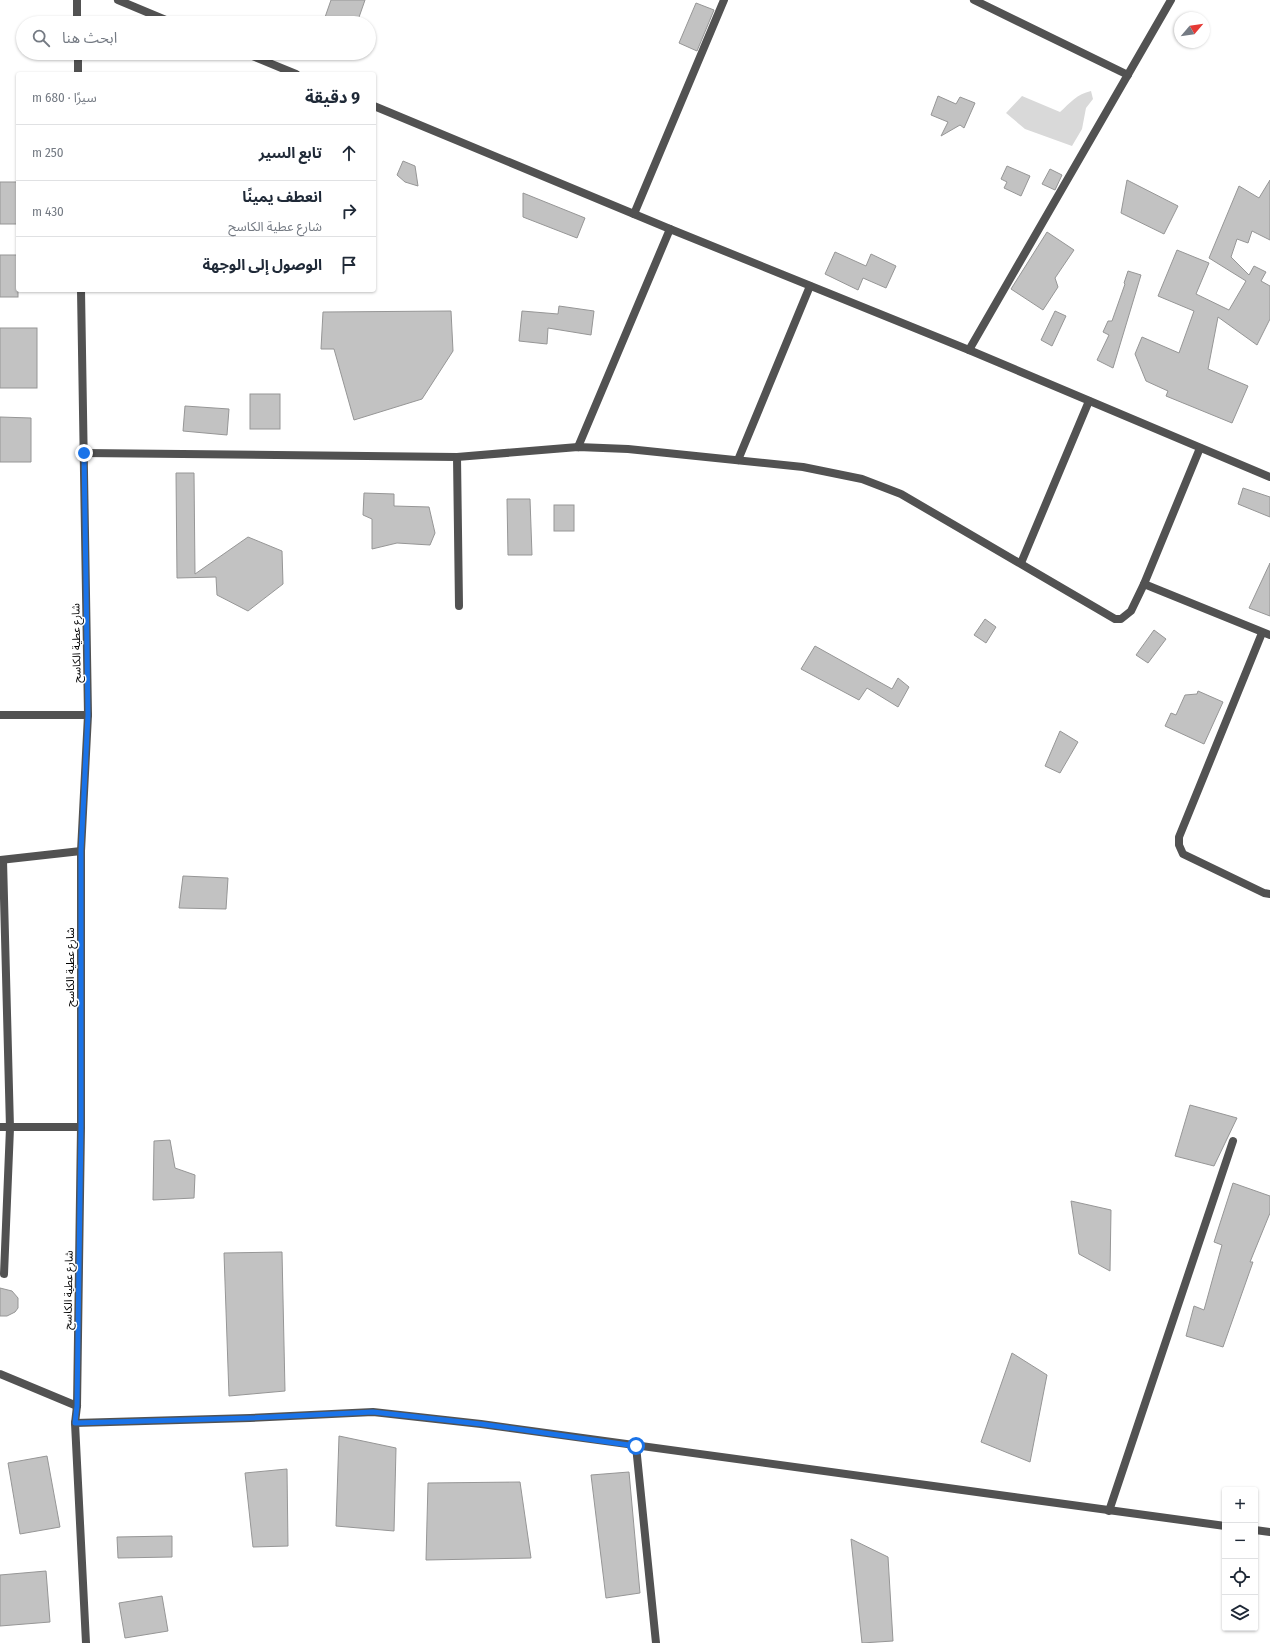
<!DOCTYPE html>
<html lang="ar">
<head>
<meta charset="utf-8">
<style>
  body { margin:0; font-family:"Fira Sans Condensed","Noto Sans Arabic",sans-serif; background:#f2f2f3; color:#1f2937; direction:rtl }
  .controls { position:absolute; right:12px; bottom:12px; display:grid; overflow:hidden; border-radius:4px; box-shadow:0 1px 3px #0004 }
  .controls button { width:36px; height:36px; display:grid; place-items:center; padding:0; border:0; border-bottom:1px solid #e0e1e3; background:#fff; color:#1f2937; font:20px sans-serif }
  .compass { position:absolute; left:1174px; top:12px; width:36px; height:36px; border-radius:50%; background:#fff; box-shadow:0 1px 3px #0004; rotate:61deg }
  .stop { position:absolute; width:12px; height:12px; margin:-9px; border:3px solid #1a73e8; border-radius:50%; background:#fff }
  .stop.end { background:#1a73e8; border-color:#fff; box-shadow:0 1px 4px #0008 }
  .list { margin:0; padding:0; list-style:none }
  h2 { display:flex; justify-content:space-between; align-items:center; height:52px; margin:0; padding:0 16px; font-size:17px }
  h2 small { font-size:13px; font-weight:400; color:#747a83 }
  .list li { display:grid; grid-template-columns:26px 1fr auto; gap:12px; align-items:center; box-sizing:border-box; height:56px; padding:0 16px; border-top:1px solid #e0e1e3 }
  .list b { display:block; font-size:15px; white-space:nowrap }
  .list p { margin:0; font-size:13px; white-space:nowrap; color:#747a83 }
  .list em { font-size:13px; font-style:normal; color:#747a83 }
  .icon { flex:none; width:22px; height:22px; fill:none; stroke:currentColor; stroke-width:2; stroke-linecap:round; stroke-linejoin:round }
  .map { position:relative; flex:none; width:1270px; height:1643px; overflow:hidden; direction:ltr }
  .search { position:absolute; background:#fff; box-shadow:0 1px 3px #0004; left:16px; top:16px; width:360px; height:44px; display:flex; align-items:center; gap:10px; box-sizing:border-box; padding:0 14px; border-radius:22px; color:#747a83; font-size:15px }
  .panel { position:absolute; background:#fff; box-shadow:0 1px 3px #0004; left:16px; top:72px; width:360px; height:220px; border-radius:4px; direction:rtl }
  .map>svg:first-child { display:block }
  .green { fill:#d9d9d9 }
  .building { fill:#c2c2c2; stroke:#969696 }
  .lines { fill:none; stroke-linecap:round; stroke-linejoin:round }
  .minor { stroke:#525252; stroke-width:8 }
  .tertiary { stroke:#525252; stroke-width:8 }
  .route { stroke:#1a73e8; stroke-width:5 }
  .labels { text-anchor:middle; stroke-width:3; stroke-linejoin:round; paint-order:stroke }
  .street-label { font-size:11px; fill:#000; stroke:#fff }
</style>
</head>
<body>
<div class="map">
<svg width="1270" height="1643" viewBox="0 0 1270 1643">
  <rect width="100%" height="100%" fill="#fff"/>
  <path class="green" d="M 1091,91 L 1093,99 L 1086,108 L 1082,129 L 1072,146 L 1025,129 L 1006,113 L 1022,96 L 1060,112 C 1070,103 1077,94 1091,91 Z"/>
  <g class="building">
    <polygon points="331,0 365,0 357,23 323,23"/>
    <polygon points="696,3 714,10 697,51 679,43"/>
    <polygon points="938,96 956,104 960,97 975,103 964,128 960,125 941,136 948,122 931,115"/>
    <polygon points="403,161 415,166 418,186 405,182 397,175"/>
    <polygon points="1007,166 1030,176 1021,196 1004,188 1007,182 1001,179"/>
    <polygon points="1050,169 1062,175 1055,190 1042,184"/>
    <polygon points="1127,180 1178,206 1164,234 1121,213"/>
    <polygon points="1270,180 1270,240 1252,231 1248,243 1237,239 1231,257 1249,275 1254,266 1266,272 1261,281 1270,286 1270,319 1257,345 1218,317 1208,369 1248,386 1232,423 1166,396 1168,391 1146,381 1135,354 1142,337 1179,353 1194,311 1158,296 1177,250 1209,263 1196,294 1229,310 1246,281 1209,258 1239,186 1259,198"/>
    <rect x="0" y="182" width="18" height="42"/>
    <polygon points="523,193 585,218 577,238 523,217"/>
    <polygon points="1047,232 1074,250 1055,278 1058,287 1043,310 1011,289"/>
    <polygon points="835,252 866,266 871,254 896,266 886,288 863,278 858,290 825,274"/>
    <rect x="0" y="255" width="18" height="42"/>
    <polygon points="1128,271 1141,275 1113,368 1097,360 1109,335 1103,332 1108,321 1112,321 1125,284 1124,283"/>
    <polygon points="559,306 594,311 591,335 548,328 547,344 519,341 522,311 558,314"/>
    <polygon points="451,311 453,351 422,399 354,420 334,349 321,349 323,312"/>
    <polygon points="1055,311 1066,316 1052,346 1041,340"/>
    <rect x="0" y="328" width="37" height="60"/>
    <rect x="250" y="394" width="30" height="35"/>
    <polygon points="185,406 229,409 227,435 183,431"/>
    <polygon points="0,417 31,418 31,462 0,462"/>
    <polygon points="176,473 194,473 195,574 248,537 282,551 283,584 248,611 217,595 216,577 177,578"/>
    <polygon points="1243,488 1270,497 1270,517 1238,504"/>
    <polygon points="364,493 394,494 394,506 429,507 435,533 430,545 397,543 372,549 372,519 363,515"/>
    <polygon points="507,499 530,499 532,555 508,555"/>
    <rect x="554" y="505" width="20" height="26"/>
    <polygon points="1270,563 1270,616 1249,608"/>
    <polygon points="985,619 996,627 986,643 974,635"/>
    <polygon points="1154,630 1166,639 1148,663 1136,655"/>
    <polygon points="815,646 892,689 898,678 909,687 898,707 867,688 859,700 801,669"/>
    <polygon points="1198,691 1223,702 1204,744 1165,726 1171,713 1176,715 1185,695 1197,694"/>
    <polygon points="1060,731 1078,742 1060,773 1045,766"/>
    <polygon points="183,876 228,878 226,909 179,908"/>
    <polygon points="1190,1105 1237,1118 1214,1166 1175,1156"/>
    <polygon points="170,1140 175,1168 195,1175 194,1198 153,1200 154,1141"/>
    <polygon points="1233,1183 1270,1196 1270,1213 1250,1262 1253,1262 1223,1347 1186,1336 1194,1306 1204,1310 1222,1245 1214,1242"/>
    <polygon points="1071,1201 1111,1210 1110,1271 1079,1254"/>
    <polygon points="282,1252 285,1391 229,1396 224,1253"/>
    <polygon points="0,1288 12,1291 18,1298 18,1308 15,1312 7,1316 0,1316"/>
    <polygon points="1012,1353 1047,1375 1030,1462 981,1442"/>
    <polygon points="339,1436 396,1448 394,1531 336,1526"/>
    <polygon points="47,1456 60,1527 20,1534 8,1463"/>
    <polygon points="287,1469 288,1546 253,1547 245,1473"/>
    <polygon points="629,1472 640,1593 606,1598 591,1475"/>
    <polygon points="520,1482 531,1558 426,1560 428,1483"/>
    <polygon points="172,1536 172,1557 118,1558 117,1537"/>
    <polygon points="851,1539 888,1557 893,1641 862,1643"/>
    <polygon points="46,1571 50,1622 0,1626 0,1575"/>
    <polygon points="162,1596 168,1631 125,1638 119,1603"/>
  </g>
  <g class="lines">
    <g class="minor">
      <polyline points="118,0 173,23"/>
      <polyline points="974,0 1128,75"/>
      <polyline points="245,53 296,74"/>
      <polyline points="374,106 670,229 969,350 1270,477"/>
      <polyline points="634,214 724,0"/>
      <polyline points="969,350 1171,0"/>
      <polyline points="578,447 670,229"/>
      <polyline points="84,453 457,457 459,606"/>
      <polyline points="457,457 578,447 628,449 803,467 862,479 901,494 1115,619 1121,619 1131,611 1144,584 1200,448"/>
      <polyline points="738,460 810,286"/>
      <polyline points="1021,563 1089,401"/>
      <polyline points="1144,584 1270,635"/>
      <polyline points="1262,633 1179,837 1179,845 1183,854 1264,893 1270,894"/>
      <polyline points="0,715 88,715"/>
      <polyline points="0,860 81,851"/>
      <polyline points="3,860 10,1128 4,1274"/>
      <polyline points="0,1127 81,1127"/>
      <polyline points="0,1374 77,1406"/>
      <polyline points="75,1423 250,1418 373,1412 481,1424 1225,1526"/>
      <polyline points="636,1446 656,1643"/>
      <polyline points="1109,1511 1233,1141"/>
      <polyline points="1255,1530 1270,1532"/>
    </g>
    <g class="tertiary">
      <polyline points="77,0 77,23"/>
      <polyline points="78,53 78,74"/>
      <polyline points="81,290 88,715 81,851 81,1127 77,1406 75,1423 86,1643"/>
    </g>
  </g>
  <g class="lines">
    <polyline class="route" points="84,453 88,715 81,851 81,1127 77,1406 75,1423 250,1418 373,1412 481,1424 636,1446"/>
  </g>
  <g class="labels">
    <g class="street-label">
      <text transform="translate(76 643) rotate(-91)" y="4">شارع عطية الكاسح</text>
      <text transform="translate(70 967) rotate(-90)" y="4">شارع عطية الكاسح</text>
      <text transform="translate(68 1290) rotate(-89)" y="4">شارع عطية الكاسح</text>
    </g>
  </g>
</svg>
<div class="controls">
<button>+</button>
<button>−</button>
<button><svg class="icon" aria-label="locate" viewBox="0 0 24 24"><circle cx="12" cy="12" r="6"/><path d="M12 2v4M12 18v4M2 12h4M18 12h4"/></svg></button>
<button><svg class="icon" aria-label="layers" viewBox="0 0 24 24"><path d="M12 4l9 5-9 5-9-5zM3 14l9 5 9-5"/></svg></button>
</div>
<svg class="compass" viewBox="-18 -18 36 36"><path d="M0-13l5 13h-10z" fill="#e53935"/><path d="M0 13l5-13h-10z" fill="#747a83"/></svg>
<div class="stop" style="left:636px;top:1446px"></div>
<div class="stop end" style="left:84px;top:453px"></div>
<div class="search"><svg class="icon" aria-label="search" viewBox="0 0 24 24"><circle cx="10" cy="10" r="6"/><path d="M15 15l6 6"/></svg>ابحث هنا</div>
<section class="panel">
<h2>9 دقيقة<small>سيرًا · 680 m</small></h2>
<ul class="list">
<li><svg class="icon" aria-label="ahead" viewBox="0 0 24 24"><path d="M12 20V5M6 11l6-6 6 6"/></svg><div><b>تابع السير</b></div><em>250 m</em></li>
<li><svg class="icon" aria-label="right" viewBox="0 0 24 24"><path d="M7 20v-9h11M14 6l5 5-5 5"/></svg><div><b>انعطف يمينًا</b><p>شارع عطية الكاسح</p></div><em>430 m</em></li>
<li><svg class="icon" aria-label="arrive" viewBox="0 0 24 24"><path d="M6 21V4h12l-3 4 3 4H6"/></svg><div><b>الوصول إلى الوجهة</b></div></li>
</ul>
</section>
</div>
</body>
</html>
